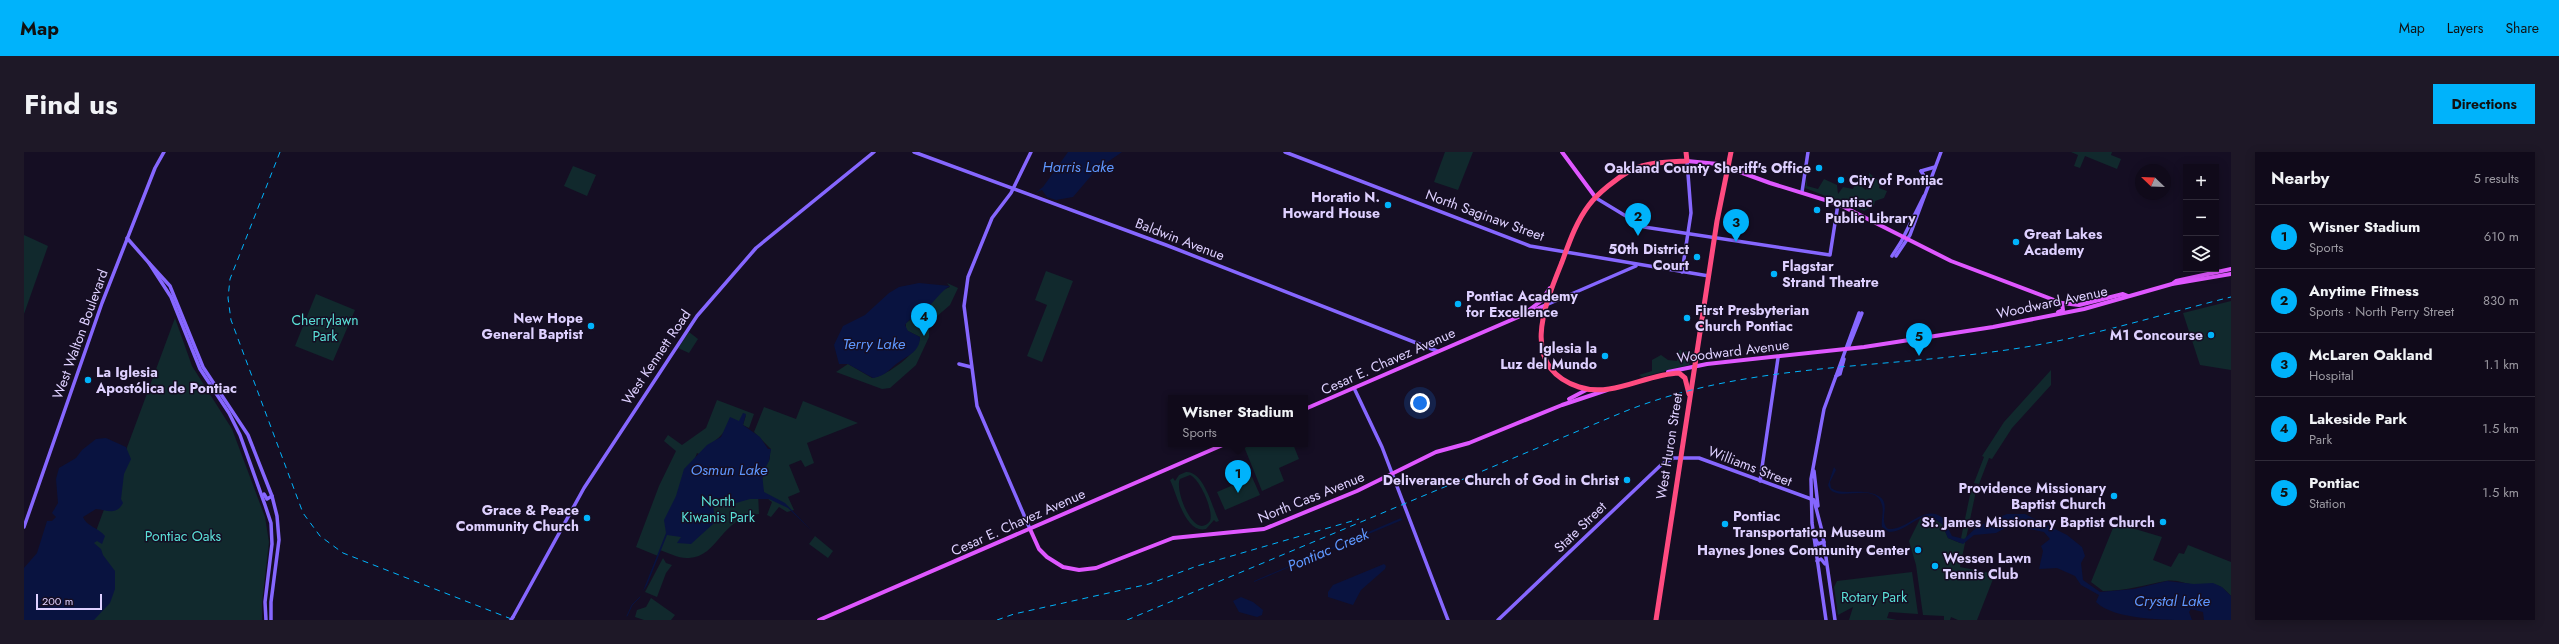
<!DOCTYPE html>
<html lang="en">
<head>
<meta charset="utf-8">
<style>
  body { margin:0; font-family:Jost,sans-serif; background:#1e1827; color:#f1f3f6 }
  .controls { position:absolute; right:12px; top:12px; display:grid; overflow:hidden; border-radius:0px; box-shadow:0 2px 10px #0003 }
  .controls button { width:36px; height:36px; display:grid; place-items:center; padding:0; border:0; border-bottom:1px solid #302b39; background:#100a1a; color:#f1f3f6; font:20px sans-serif }
  .compass { position:absolute; left:2111px; top:12px; width:36px; height:36px; border-radius:50%; background:#100a1a; box-shadow:0 2px 10px #0003; rotate:293deg }
  .scale { position:absolute; left:12px; bottom:10px; width:66px; box-sizing:border-box; padding-left:4px; border:2px solid #ded0ff; border-top:0; font-size:11px; line-height:14px; white-space:nowrap; color:#ded0ff; -webkit-text-stroke:3px #150e23; paint-order:stroke }
  .you { position:absolute; left:1396px; top:251px; width:14px; height:14px; margin:-10px; border:3px solid #fff; border-radius:50%; background:#1a73e8; box-shadow:0 0 0 6px #1a73e833 }
  .badge { display:grid; place-items:center; width:26px; height:26px; border-radius:50%; background:#00b3fb; color:#111; font-size:13px; font-weight:700 }
  .pin { position:absolute; translate:-50% -33px; filter:drop-shadow(0 1px 2px #0008) }
  .pin::after { content:''; position:absolute; top:21px; width:14px; height:12px; background:inherit; clip-path:polygon(0 0,100% 0,50% 100%) }
  .popup { position:absolute; left:1144px; top:243px; width:140px; height:52px; box-sizing:border-box; display:grid; place-content:center; border-radius:0px; background:#100a1a; filter:drop-shadow(0 1px 3px #0005); font-size:13px; white-space:nowrap; color:#9c9aa2 }
  .popup b { font-size:15px; color:#f1f3f6 }
  .popup::after { content:''; position:absolute; left:50%; top:100%; margin-left:-8px; border:8px solid transparent; border-top-color:#100a1a }
  .list { margin:0; padding:0; list-style:none }
  h2 { display:flex; justify-content:space-between; align-items:center; height:52px; margin:0; padding:0 16px; font-size:17px }
  h2 small { font-size:13px; font-weight:400; color:#9c9aa2 }
  .list li { display:grid; grid-template-columns:26px 1fr auto; gap:12px; align-items:center; box-sizing:border-box; height:64px; padding:0 16px; border-top:1px solid #302b39 }
  .list b { display:block; font-size:15px; white-space:nowrap }
  .list p { margin:0; font-size:13px; white-space:nowrap; color:#9c9aa2 }
  .list em { font-size:13px; font-style:normal; color:#9c9aa2 }
  .icon { flex:none; width:22px; height:22px; fill:none; stroke:currentColor; stroke-width:2; stroke-linecap:round; stroke-linejoin:round }
  .map { position:relative; flex:none; width:2207px; height:468px; overflow:hidden; border-radius:0px }
  header { display:flex; align-items:center; gap:24px; box-sizing:border-box; height:56px; padding:0 20px; background:#00b3fb; color:#111 }
  header strong { font-size:19px }
  nav { display:flex; gap:22px; margin-inline-start:auto; font-size:14px }
  .intro { display:flex; align-items:center; justify-content:space-between; box-sizing:border-box; height:96px; padding:0 24px }
  h1 { margin:0; font-size:28px }
  .button { padding:10px 18px; border-radius:0px; background:#00b3fb; color:#111; font-size:14px; font-weight:700 }
  main { display:flex; gap:24px; padding:0 24px }
  aside { flex:1; background:#100a1a; border-radius:0px; box-shadow:0 2px 10px #0003 }
  .map>svg:first-child { display:block }
  .green { fill:#11292d; fill-rule:evenodd }
  .water { fill:#091340 }
  .lines { fill:none; stroke-linecap:round; stroke-linejoin:round }
  .stream { stroke:#091340; stroke-width:1 }
  .secondary { stroke:#8667ff; stroke-width:3.5 }
  .primary { stroke:#df57ff; stroke-width:4 }
  .highway { stroke:#ff4b80; stroke-width:5 }
  .rail { stroke:#00b3fb; stroke-width:1; stroke-dasharray:6 5; stroke-linecap:butt }
  .secondary-bridge { stroke:#8667ff; stroke-width:3.5 }
  .poi-dot { fill:#00b3fb; stroke:#150e23; stroke-width:1.5 }
  .labels { text-anchor:middle; stroke-width:3; stroke-linejoin:round; paint-order:stroke }
  .poi-label { font-size:14px; font-weight:bold; fill:#ded0ff; stroke:#150e23; text-anchor:end }
  .street-label { font-size:14px; fill:#ded0ff; stroke:#150e23 }
  .park-label { font-size:14px; fill:#5ae0d7; stroke:#150e23 }
  .water-label { font-size:15px; font-style:italic; fill:#5e97ff; stroke:#150e23 }
</style>
</head>
<body>
<header>
<strong>Map</strong>
<nav><a>Map</a><a>Layers</a><a>Share</a></nav>
</header>
<div class="intro"><h1>Find us</h1><a class="button">Directions</a></div>
<main>
<div class="map">
<svg width="2207" height="468" viewBox="0 0 2207 468">
  <rect width="100%" height="100%" fill="#150e23"/>
  <g class="green">
    <polygon points="1421,0 1449,0 1434,38 1410,30"/>
    <polygon points="2047,0 2088,0 2087,3 2097,7 2093,17 2061,4 2056,16 2050,14 2054,3"/>
    <polygon points="549,14 572,23 563,44 540,34"/>
    <polygon points="1845,21 1856,30 1855,36 1863,39 1860,46 1851,49 1850,53 1840,59 1781,36 1783,26 1783,34 1794,37 1800,27 1813,33 1814,42 1819,35 1829,37 1834,23 1843,24 1838,35 1842,38 1848,26 1845,24"/>
    <polygon points="0,83 24,94 0,162"/>
    <polygon points="1022,119 1049,129 1018,210 1003,204 1023,153 1011,148"/>
    <path d="M 923,131 L 934,136 L 926,153 L 905,171 L 905,185 L 892,213 L 866,236 L 858,237 L 812,220 L 824,212 L 848,226 C 863,224 896,200 896,185 L 882,178 L 882,171 L 904,155 L 919,138 L 926,135 Z"/>
    <polygon points="292,142 331,158 309,209 271,194"/>
    <polygon points="2207,149 2207,218 2176,213 2159,161"/>
    <polygon points="151,166 168,214 208,277 241,365 245,390 238,451 238,468 64,468 42,460"/>
    <polygon points="665,180 674,187 665,201 654,196"/>
    <polygon points="1655,198 1668,200 1665,213 1618,225 1615,223 1628,219 1628,208 1637,203 1644,208 1653,209"/>
    <polygon points="2027,218 2027,233 1988,276 1968,307 1965,306 1955,332 1950,331 1960,305 1958,304 1980,270"/>
    <path d="M 693,248 L 730,262 L 725,276 L 719,273 L 722,263 L 715,270 L 706,266 C 705,282 686,291 675,302 L 673,301 L 648,366 L 681,339 L 734,341 L 735,362 C 697,365 694,405 665,406 C 655,407 645,401 636,398 L 634,404 L 612,395 L 635,334 L 652,299 L 640,289 L 644,283 L 658,293 L 682,276 Z"/>
    <path d="M 779,249 L 834,271 L 783,291 L 790,311 L 781,315 L 777,308 L 765,313 L 776,340 L 764,345 L 770,358 L 763,360 L 755,355 L 747,365 L 743,363 L 748,350 C 735,341 736,323 744,310 C 747,307 745,302 747,297 L 730,280 L 740,255 L 772,267 Z"/>
    <polygon points="1219,292 1269,292 1275,307 1255,316 1260,329 1238,339"/>
    <path d="M 1162,320 C 1180,319 1188,355 1195,369 L 1192,370 L 1190,368 L 1182,377 C 1161,382 1153,342 1146,328 L 1149,326 L 1151,329 L 1155,323 ZM 1166,323 C 1176,327 1190,359 1186,369 C 1170,390 1150,337 1156,327 Z"/>
    <polygon points="1228,325 1236,343 1201,358 1193,340"/>
    <polygon points="1947,338 1952,339 1936,415 1971,422 1953,468 1934,468 1927,465 1926,468 1920,468 1920,464 1899,463 1892,413 1885,389 1896,367 1905,364 1918,372 1924,386 1936,391"/>
    <path d="M 2091,371 L 2138,385 L 2129,408 L 2147,415 L 2155,401 L 2160,402 L 2164,393 L 2207,410 L 2207,444 C 2193,428 2191,434 2172,433 C 2162,432 2152,427 2142,429 C 2120,433 2101,439 2079,439 L 2067,430 Z"/>
    <polygon points="791,384 809,399 804,406 785,392"/>
    <polygon points="639,406 642,411 648,413 642,421 633,445 621,440"/>
    <polygon points="1888,420 1894,462 1865,460 1863,466 1873,468 1825,468 1829,455 1814,463 1810,435 1813,429"/>
    <polygon points="627,446 651,463 647,468 620,468 611,465 613,458 622,455"/>
  </g>
  <g class="water">
    <polygon points="1044,0 1098,0 1072,18 1049,45 1032,48 1023,45 1018,38 1011,41 1019,35"/>
    <path d="M 895,131 L 926,134 C 917,139 911,149 903,156 C 896,162 887,164 881,173 L 884,179 L 896,185 C 896,199 885,203 875,210 C 866,216 862,224 849,226 L 824,212 L 815,212 L 810,193 L 819,174 L 841,163 L 865,141 L 875,135 Z"/>
    <polygon points="719,261 722,262 719,273 736,285 744,297 747,297 745,309 738,322 740,340 761,351 788,379 764,356 745,347 726,347 712,351 694,350 689,354 691,367 689,372 667,392 653,391 657,385 643,383 623,433 619,439 642,381 640,368 652,344 660,317 683,293 697,285 706,265 715,269"/>
    <path d="M 82,286 L 102,295 L 107,307 L 100,322 L 97,347 L 99,351 C 92,364 83,358 72,357 L 59,365 C 62,374 75,376 81,384 L 78,392 L 73,389 L 70,391 L 77,397 L 79,403 L 91,419 L 91,437 L 86,451 L 70,468 L 0,468 L 0,416 L 13,401 L 23,369 L 28,369 L 32,365 L 28,361 L 34,351 L 32,327 L 35,316 L 52,306 L 58,298 L 72,287 Z"/>
    <path d="M 1810,315 L 1812,318 L 1806,330 L 1807,336 C 1819,345 1840,334 1856,345 C 1867,353 1854,369 1864,377 C 1885,378 1900,351 1919,366 L 1928,384 L 1940,387 L 1953,375 L 1968,368 L 1983,362 L 2001,362 L 2043,383 L 2058,395 L 2061,404 L 2057,411 L 2059,428 L 2076,440 L 2110,437 L 2143,429 L 2170,432 L 2189,431 L 2198,435 L 2207,444 L 2207,468 L 2180,468 L 2179,460 L 2167,457 L 2165,460 L 2168,468 C 2142,468 2090,468 2072,450 L 2075,443 L 2057,433 L 2051,424 L 2033,416 L 2015,417 L 2019,399 L 2017,394 L 2026,387 L 2020,380 L 2001,376 L 2000,370 L 1993,371 L 1991,374 L 1990,371 L 1972,381 L 1950,383 L 1939,392 L 1924,386 L 1918,372 L 1907,364 C 1891,364 1881,380 1865,380 L 1858,375 C 1857,368 1860,359 1858,353 C 1851,327 1810,354 1804,333 Z"/>
    <polygon points="1377,366 1378,368 1230,430 1230,429"/>
    <polygon points="1360,412 1362,414 1361,417 1337,438 1329,453 1304,445 1304,440 1309,433"/>
    <polygon points="1217,445 1229,450 1239,458 1238,463 1233,465 1215,460 1209,449"/>
  </g>
  <g class="lines">
    <polyline class="stream" points="603,464 608,453 616,445"/>
    <g class="secondary">
      <polyline points="890,0 1142,93 1413,199"/>
      <polyline points="1261,0 1506,94 1685,124"/>
      <polyline points="1897,19 1911,15"/>
      <polyline points="1897,19 1905,32"/>
      <polyline points="1778,40 1784,0"/>
      <polyline points="1572,46 1620,75 1806,103 1814,52"/>
      <polyline points="103,86 125,111 147,145 176,217 205,261 216,283 241,353 247,371 248,392 241,450 242,468"/>
      <polyline points="1868,104 1877,90 1900,44"/>
      <polyline points="1872,104 1886,83 1917,0"/>
      <polyline points="125,111 146,134 179,215 224,283 248,344 253,364 255,388 247,450 247,468"/>
      <polyline points="1658,120 1667,61 1663,9"/>
      <polyline points="1522,153 1612,114"/>
      <polyline points="1824,196 1838,161"/>
      <polyline points="935,212 947,215"/>
      <polyline points="1812,224 1816,222 1820,207"/>
      <polyline points="1330,236 1358,295 1424,468"/>
      <polyline points="1790,319 1794,354"/>
      <polyline points="1736,329 1754,206"/>
      <polyline points="240,342 243,347 248,344"/>
      <polyline points="0,375 78,151 131,16 140,0"/>
      <polyline points="1006,377 953,254 940,154 944,125 968,66 987,41 1007,0"/>
      <polyline points="1798,378 1811,468"/>
      <polyline points="1791,386 1794,392 1800,390"/>
      <polyline points="1793,409 1797,407 1801,412"/>
      <polyline points="489,465 560,336 673,164 732,96 850,0"/>
      <polyline points="1474,468 1638,312 1650,306 1675,306 1790,348 1798,379"/>
      <polyline points="1802,468 1788,371 1787,327 1800,257 1835,161"/>
    </g>
    <g class="primary">
      <polyline points="1538,0 1572,46"/>
      <polyline points="1663,9 1694,12 1746,31 1814,52 1927,109 2038,151 2055,153 2099,142 2104,144"/>
      <polyline points="2148,132 2152,129 2207,117"/>
      <polyline points="1505,158 1517,149 1526,136"/>
      <polyline points="2034,160 2039,158 2038,151"/>
      <polyline points="1644,220 1683,212 1840,195 1969,175 2060,157 2148,132 2207,122"/>
      <polyline points="1545,247 1564,237"/>
      <polyline points="1281,257 1522,153"/>
      <polyline points="1006,377 1015,397 1023,405 1039,415 1055,418 1072,416 1149,386 1240,377 1333,339 1412,300 1445,291 1538,253 1583,238"/>
      <polyline points="795,468 1201,292"/>
    </g>
    <g class="highway">
      <path d="M 1662,0 L 1663,9 C 1644,10 1624,10 1607,18 C 1593,26 1574,41 1565,53 C 1552,70 1545,91 1538,110 C 1521,152 1494,215 1555,235 C 1588,246 1622,222 1655,221 L 1661,226 L 1665,242"/>
      <polyline points="1632,468 1693,69 1707,0"/>
    </g>
    <g class="rail">
      <polyline points="256,0 206,127 204,146 207,168 279,361 296,384 319,401 490,468"/>
      <polyline points="973,468 990,462 1125,432 1173,414 1335,367"/>
      <path d="M 1103,468 L 1597,261 C 1716,212 1849,217 1975,199 C 2053,189 2131,164 2207,145"/>
    </g>
    <polyline class="secondary-bridge" points="487,468 489,465"/>
  </g>
  <g class="poi-dot">
    <circle cx="1795" cy="16" r="4"/>
    <circle cx="1817" cy="28" r="4"/>
    <circle cx="1364" cy="53" r="4"/>
    <circle cx="1793" cy="58" r="4"/>
    <circle cx="1992" cy="90" r="4"/>
    <circle cx="1673" cy="105" r="4"/>
    <circle cx="1750" cy="122" r="4"/>
    <circle cx="1434" cy="152" r="4"/>
    <circle cx="1663" cy="166" r="4"/>
    <circle cx="567" cy="174" r="4"/>
    <circle cx="2187" cy="183" r="4"/>
    <circle cx="1581" cy="204" r="4"/>
    <circle cx="64" cy="228" r="4"/>
    <circle cx="1603" cy="328" r="4"/>
    <circle cx="2090" cy="344" r="4"/>
    <circle cx="563" cy="366" r="4"/>
    <circle cx="2139" cy="370" r="4"/>
    <circle cx="1701" cy="372" r="4"/>
    <circle cx="1894" cy="398" r="4"/>
    <circle cx="1911" cy="414" r="4"/>
  </g>
  <g class="labels">
    <g class="poi-label">
      <text x="1787" y="21">Oakland County Sheriff's Office</text>
      <text x="1825" y="33" text-anchor="start">City of Pontiac</text>
      <text x="1356" y="50">Horatio N.<tspan x="1356" dy="16">Howard House</tspan></text>
      <text x="1801" y="55" text-anchor="start">Pontiac<tspan x="1801" dy="16">Public Library</tspan></text>
      <text x="2000" y="87" text-anchor="start">Great Lakes<tspan x="2000" dy="16">Academy</tspan></text>
      <text x="1665" y="102">50th District<tspan x="1665" dy="16">Court</tspan></text>
      <text x="1758" y="119" text-anchor="start">Flagstar<tspan x="1758" dy="16">Strand Theatre</tspan></text>
      <text x="1442" y="149" text-anchor="start">Pontiac Academy<tspan x="1442" dy="16">for Excellence</tspan></text>
      <text x="1671" y="163" text-anchor="start">First Presbyterian<tspan x="1671" dy="16">Church Pontiac</tspan></text>
      <text x="559" y="171">New Hope<tspan x="559" dy="16">General Baptist</tspan></text>
      <text x="2179" y="188">M1 Concourse</text>
      <text x="1573" y="201">Iglesia la<tspan x="1573" dy="16">Luz del Mundo</tspan></text>
      <text x="72" y="225" text-anchor="start">La Iglesia<tspan x="72" dy="16">Apostólica de Pontiac</tspan></text>
      <text x="1595" y="333">Deliverance Church of God in Christ</text>
      <text x="2082" y="341">Providence Missionary<tspan x="2082" dy="16">Baptist Church</tspan></text>
      <text x="555" y="363">Grace &amp; Peace<tspan x="555" dy="16">Community Church</tspan></text>
      <text x="1709" y="369" text-anchor="start">Pontiac<tspan x="1709" dy="16">Transportation Museum</tspan></text>
      <text x="2131" y="375">St. James Missionary Baptist Church</text>
      <text x="1886" y="403">Haynes Jones Community Center</text>
      <text x="1919" y="411" text-anchor="start">Wessen Lawn<tspan x="1919" dy="16">Tennis Club</tspan></text>
    </g>
    <g class="street-label">
      <text transform="translate(1461 63) rotate(20)" y="5">North Saginaw Street</text>
      <text transform="translate(1156 87) rotate(21)" y="5">Baldwin Avenue</text>
      <text transform="translate(2028 150) rotate(-12)" y="5">Woodward Avenue</text>
      <text transform="translate(56 182) rotate(-70)" y="5">West Walton Boulevard</text>
      <text transform="translate(1709 199) rotate(-7)" y="5">Woodward Avenue</text>
      <text transform="translate(632 205) rotate(-56)" y="5">West Kennett Road</text>
      <text transform="translate(1364 209) rotate(-24)" y="5">Cesar E. Chavez Avenue</text>
      <text transform="translate(1645 294) rotate(-81)" y="5">West Huron Street</text>
      <text transform="translate(1726 314) rotate(21)" y="5">Williams Street</text>
      <text transform="translate(1287 345) rotate(-22)" y="5">North Cass Avenue</text>
      <text transform="translate(994 370) rotate(-24)" y="5">Cesar E. Chavez Avenue</text>
      <text transform="translate(1556 375) rotate(-44)" y="5">State Street</text>
    </g>
    <g class="park-label">
      <text x="301" y="173">Cherrylawn<tspan x="301" dy="16">Park</tspan></text>
      <text x="694" y="354">North<tspan x="694" dy="16">Kiwanis Park</tspan></text>
      <text x="159" y="389">Pontiac Oaks</text>
      <text x="1850" y="450">Rotary Park</text>
    </g>
    <g class="water-label">
      <text x="1054" y="20">Harris Lake</text>
      <text x="850" y="197">Terry Lake</text>
      <text x="705" y="323">Osmun Lake</text>
      <text transform="translate(1304 398) rotate(-23)" y="5">Pontiac Creek</text>
      <text x="2148" y="454">Crystal Lake</text>
    </g>
  </g>
</svg>
<div class="controls">
<button>+</button>
<button>−</button>
<button><svg class="icon" aria-label="layers" viewBox="0 0 24 24"><path d="M12 4l9 5-9 5-9-5zM3 14l9 5 9-5"/></svg></button>
</div>
<svg class="compass" viewBox="-18 -18 36 36"><path d="M0-13l5 13h-10z" fill="#e53935"/><path d="M0 13l5-13h-10z" fill="#9c9aa2"/></svg>
<div class="scale">200 m</div>
<div class="you"></div>
<div class="pin badge" style="left:1214px;top:341px">1</div>
<div class="popup"><b>Wisner Stadium</b>Sports</div>
<div class="pin badge" style="left:1614px;top:84px">2</div>
<div class="pin badge" style="left:1712px;top:90px">3</div>
<div class="pin badge" style="left:900px;top:184px">4</div>
<div class="pin badge" style="left:1895px;top:204px">5</div>
</div>
<aside>
<h2>Nearby<small>5 results</small></h2>
<ul class="list">
<li><span class="badge">1</span><div><b>Wisner Stadium</b><p>Sports</p></div><em>610 m</em></li>
<li><span class="badge">2</span><div><b>Anytime Fitness</b><p>Sports · North Perry Street</p></div><em>830 m</em></li>
<li><span class="badge">3</span><div><b>McLaren Oakland</b><p>Hospital</p></div><em>1.1 km</em></li>
<li><span class="badge">4</span><div><b>Lakeside Park</b><p>Park</p></div><em>1.5 km</em></li>
<li><span class="badge">5</span><div><b>Pontiac</b><p>Station</p></div><em>1.5 km</em></li>
</ul>
</aside>
</main>
</body>
</html>
